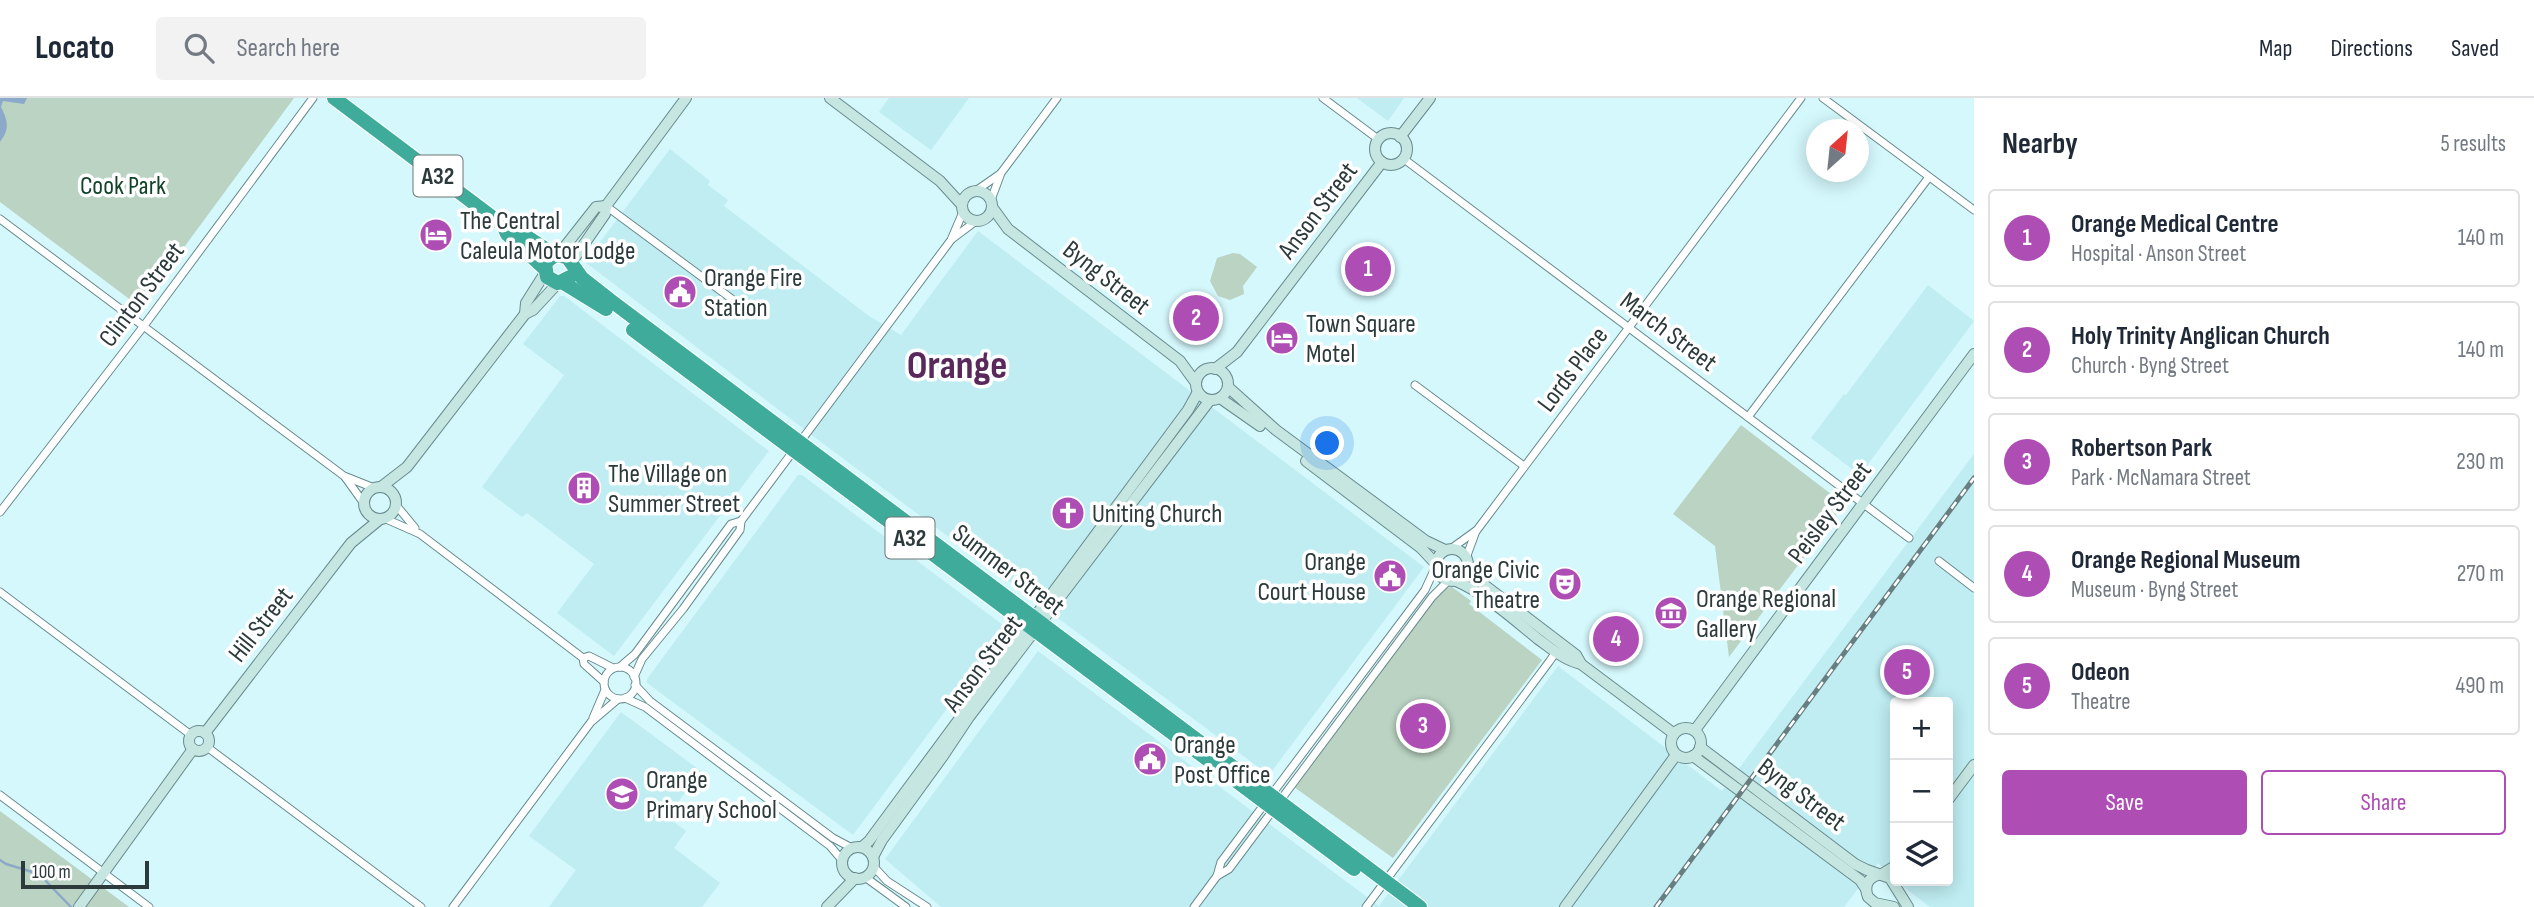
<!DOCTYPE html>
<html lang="en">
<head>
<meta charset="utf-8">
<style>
  body { margin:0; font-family:"Sofia Sans Condensed",sans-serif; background:#f2f2f3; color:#1f2937 }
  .controls { position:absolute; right:21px; bottom:21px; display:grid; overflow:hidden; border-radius:7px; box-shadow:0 4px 18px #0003 }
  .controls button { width:63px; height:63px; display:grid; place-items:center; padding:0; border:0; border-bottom:2px solid #e0e1e3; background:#fff; color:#1f2937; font:35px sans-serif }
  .compass { position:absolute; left:1806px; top:21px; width:63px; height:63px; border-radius:50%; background:#fff; box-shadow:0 4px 18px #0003; rotate:27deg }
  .scale { position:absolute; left:21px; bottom:18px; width:128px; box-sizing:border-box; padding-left:7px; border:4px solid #2c3a3c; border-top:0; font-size:19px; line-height:24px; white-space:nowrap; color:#2c3a3c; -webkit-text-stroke:5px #fff; paint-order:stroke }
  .you { position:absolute; left:1328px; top:346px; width:24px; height:24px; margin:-18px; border:5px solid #fff; border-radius:50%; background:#1a73e8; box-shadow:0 0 0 10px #1a73e833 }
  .badge { display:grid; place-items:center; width:46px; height:46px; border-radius:50%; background:#ae4db4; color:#fff; font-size:23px; font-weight:700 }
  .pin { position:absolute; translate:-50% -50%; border:4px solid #fff; box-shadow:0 2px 7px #0006 }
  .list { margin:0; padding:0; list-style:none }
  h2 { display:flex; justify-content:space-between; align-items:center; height:91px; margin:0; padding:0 28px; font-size:30px }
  h2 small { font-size:23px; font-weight:400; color:#747a83 }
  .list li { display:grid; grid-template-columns:46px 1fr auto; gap:21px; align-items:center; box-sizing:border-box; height:98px; margin:0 14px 14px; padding:0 14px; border:2px solid #e0e1e3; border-radius:7px }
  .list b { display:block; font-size:26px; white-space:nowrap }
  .list p { margin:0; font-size:23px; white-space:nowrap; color:#747a83 }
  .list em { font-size:23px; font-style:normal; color:#747a83 }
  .actions { display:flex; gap:14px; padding:21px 28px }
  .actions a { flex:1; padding:16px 0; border:2px solid #ae4db4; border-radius:7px; text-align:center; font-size:24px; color:#ae4db4 }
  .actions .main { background:#ae4db4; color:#fff }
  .icon { flex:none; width:38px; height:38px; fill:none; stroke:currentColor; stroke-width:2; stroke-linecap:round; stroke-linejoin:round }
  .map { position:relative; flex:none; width:1974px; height:809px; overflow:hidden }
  header { display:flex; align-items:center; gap:42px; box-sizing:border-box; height:98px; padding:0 35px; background:#fff; border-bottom:2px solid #e0e1e3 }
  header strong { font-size:33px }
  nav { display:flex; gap:38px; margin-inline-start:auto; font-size:24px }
  .search { width:490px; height:63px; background:#f2f2f3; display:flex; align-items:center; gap:18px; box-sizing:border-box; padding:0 24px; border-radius:7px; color:#747a83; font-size:26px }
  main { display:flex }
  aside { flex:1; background:#fff }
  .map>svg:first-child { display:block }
  .built { fill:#bfedf2 }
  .green { fill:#bad3c2 }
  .water { fill:#8da9c9 }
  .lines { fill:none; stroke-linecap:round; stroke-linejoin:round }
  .stream { stroke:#8da9c9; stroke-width:2.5 }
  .street-casing { stroke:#698b8e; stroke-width:9 }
  .secondary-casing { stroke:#698b8e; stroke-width:12 }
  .highway-casing { stroke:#fff; stroke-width:16 }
  .street { stroke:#fff; stroke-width:7 }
  .secondary { stroke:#c5e6e1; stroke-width:10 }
  .highway { stroke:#3fac9b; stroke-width:14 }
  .rail-casing { stroke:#687e80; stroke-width:5 }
  .rail { stroke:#fff; stroke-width:2.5; stroke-dasharray:8; stroke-linecap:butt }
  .labels { text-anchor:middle; stroke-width:7; stroke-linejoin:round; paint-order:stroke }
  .shield { fill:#fff; stroke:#6b7576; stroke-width:2 }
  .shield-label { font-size:24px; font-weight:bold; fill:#2c3a3c }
  .park-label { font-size:26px; fill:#13442a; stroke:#fff }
  .street-label { font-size:26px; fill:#2c3a3c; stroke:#fff }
  .poi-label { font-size:26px; fill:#2c3a3c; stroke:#fff; text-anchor:start }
  .town-label { font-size:40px; font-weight:bold; fill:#59295b; stroke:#fff }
</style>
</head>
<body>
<header>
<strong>Locato</strong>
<div class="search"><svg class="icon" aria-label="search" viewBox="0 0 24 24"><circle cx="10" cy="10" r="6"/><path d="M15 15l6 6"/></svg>Search here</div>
<nav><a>Map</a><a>Directions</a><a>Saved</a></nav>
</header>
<main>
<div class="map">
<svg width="1974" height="809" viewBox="0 0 1974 809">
  <rect width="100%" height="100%" fill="#d4f8fc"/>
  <g class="built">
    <polygon points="889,0 969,0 931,52 879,14"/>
    <polygon points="1357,0 1404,0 1388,23"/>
    <polygon points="670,51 710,83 708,87 728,102 724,108 869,218 901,237 978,133 1424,469 1269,677 825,347 585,164"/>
    <polygon points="1928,187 1974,223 1860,377 1811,340 1844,296 1846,297"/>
    <polygon points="560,198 564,198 769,353 614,558 557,515 594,466 527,415 522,419 482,389 564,277 523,246"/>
    <polygon points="1974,356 1974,809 1930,809 1896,783 1948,783 1948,604 1895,604 1895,782 1878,765 1844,809 941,809 885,761 1038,553 1379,808 1558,568 1722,693"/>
    <polygon points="798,377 802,377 1007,530 853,737 647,585 647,581"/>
    <polygon points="621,614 701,673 667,719 686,733 674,750 720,785 702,809 549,809 576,772 529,738"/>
  </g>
  <g class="green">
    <polygon points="0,0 294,0 140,209 0,104"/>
    <polygon points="1233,155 1240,156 1257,169 1243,188 1244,196 1230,202 1218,198 1210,183 1217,160"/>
    <polygon points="1741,327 1844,406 1729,559 1715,448 1673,416"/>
    <polygon points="1452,489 1471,503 1469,506 1542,562 1393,760 1294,689 1433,503 1444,490"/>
    <polygon points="0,713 129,809 0,809"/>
  </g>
  <path class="water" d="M 0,0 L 27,0 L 24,6 L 3,3 L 1,9 C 8,23 10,31 0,44 Z"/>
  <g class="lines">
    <polyline class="stream" points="0,762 6,766 39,776 71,809"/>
    <defs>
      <g id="street">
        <polyline points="1323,0 1378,41"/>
        <polyline points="1823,0 1974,112"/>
        <polyline points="1404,61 1909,440"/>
        <polyline points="977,92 1000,76"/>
        <polyline points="991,102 1001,75 1057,0"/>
        <polyline points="606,108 740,207"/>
        <polyline points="0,121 344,378 374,390"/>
        <polyline points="952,141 976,123"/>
        <polyline points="1415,287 1524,368"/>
        <polyline points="1748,319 1929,79"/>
        <polyline points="345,379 363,404"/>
        <polyline points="396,407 415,430"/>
        <polyline points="0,414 143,229 313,0"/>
        <polyline points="386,421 420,436 583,560 584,566 604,584"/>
        <polyline points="1452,450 1477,432 1801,0"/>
        <polyline points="1466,460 1476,433"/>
        <polyline points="1939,463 1974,490"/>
        <polyline points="0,494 191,637"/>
        <polyline points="583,560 589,558 613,570"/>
        <polyline points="620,569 635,556 731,426 741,423"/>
        <circle cx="620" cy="585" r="16"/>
        <polyline points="634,579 642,561 683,511 740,432 741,423 951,142 963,114"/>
        <polyline points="635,587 650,603 833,740 852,750"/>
        <polyline points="625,600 645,609 830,748 842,762"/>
        <polyline points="593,620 605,592"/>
        <polyline points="207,649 421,809"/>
        <polyline points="0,697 149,809"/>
        <polyline points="874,769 887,783 927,809"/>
        <polyline points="1217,778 1229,771 1432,499 1448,483"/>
        <polyline points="865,779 906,809"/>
        <polyline points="453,809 591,624 618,601"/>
        <polyline points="1194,809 1217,778 1221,764 1425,492 1435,470"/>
        <polyline points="1366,809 1549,564 1556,554 1559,554"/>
      </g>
      <g id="secondary">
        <polyline points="830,0 940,83 961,106"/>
        <circle cx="1391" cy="51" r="16"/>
        <polyline points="1400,39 1430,0"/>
        <circle cx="977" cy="108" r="15"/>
        <polyline points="992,109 1008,131 1180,263 1196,285"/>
        <polyline points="559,156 596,109 606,108"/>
        <polyline points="571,165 605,116 606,108 686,0"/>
        <polyline points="525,216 526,205 545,175"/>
        <circle cx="1212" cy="286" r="16"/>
        <polyline points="1215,271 1237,254 1382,64"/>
        <polyline points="1228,289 1276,332 1426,443 1445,452"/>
        <polyline points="1220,300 1260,328"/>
        <polyline points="1306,363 1421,450 1435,465"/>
        <circle cx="380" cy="405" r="16"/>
        <polyline points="381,389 407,369 525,216 533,212 558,185"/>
        <circle cx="1452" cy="467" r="16"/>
        <polyline points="1468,470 1483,486 1576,557 1581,566"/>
        <path d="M 1456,483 C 1486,496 1512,520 1538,541 C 1552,551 1564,562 1581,566 L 1673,635"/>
        <circle cx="1686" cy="645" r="15"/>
        <polyline points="1695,632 1974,256"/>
        <circle cx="199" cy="643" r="10"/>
        <polyline points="205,635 351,445 379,422"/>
        <polyline points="1700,649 1855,766 1867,772 1890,780 1908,809"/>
        <polyline points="1693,658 1860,782 1866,791"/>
        <polyline points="1948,702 1974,667"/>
        <polyline points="862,749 869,743 1188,312 1198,294"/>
        <circle cx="858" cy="765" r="16"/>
        <polyline points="873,759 882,742 943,658 969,619 1210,302"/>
        <polyline points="1882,776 1895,768"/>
        <path d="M 1878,777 C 1867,780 1864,789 1868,799 L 1875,805 L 1894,809"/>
        <polyline points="79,809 193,651"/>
        <polyline points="827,809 855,780"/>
        <polyline points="1565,809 1676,657"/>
      </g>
      <g id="highway">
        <polyline points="334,0 504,128 512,129 555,157 567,159 582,180 610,202 1420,809"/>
        <polyline points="504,129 507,136 544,170"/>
        <polyline points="555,157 545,165 547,179 558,185 570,179"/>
        <polyline points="562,184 606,211"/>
        <polyline points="633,232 1354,771"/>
      </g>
    </defs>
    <use href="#street" class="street-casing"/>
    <use href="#secondary" class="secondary-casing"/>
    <use href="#highway" class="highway-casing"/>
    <use href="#street" class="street"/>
    <use href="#secondary" class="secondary"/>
    <use href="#highway" class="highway"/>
    <defs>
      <polyline id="rail" points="1656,809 1974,380"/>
    </defs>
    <use href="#rail" class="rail-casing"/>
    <use href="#rail" class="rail"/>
  </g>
  <defs>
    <symbol id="hotel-disc" viewBox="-11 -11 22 22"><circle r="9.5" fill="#ae4db4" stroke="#fff"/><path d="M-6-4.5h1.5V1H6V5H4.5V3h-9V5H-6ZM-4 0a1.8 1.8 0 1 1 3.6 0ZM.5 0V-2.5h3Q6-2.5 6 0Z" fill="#fff"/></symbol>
    <symbol id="civic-disc" viewBox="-11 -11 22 22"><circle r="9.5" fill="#ae4db4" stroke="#fff"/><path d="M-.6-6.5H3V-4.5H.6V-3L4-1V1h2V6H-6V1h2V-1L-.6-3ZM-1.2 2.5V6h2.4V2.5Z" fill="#fff"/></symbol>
    <symbol id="building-disc" viewBox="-11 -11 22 22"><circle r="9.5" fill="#ae4db4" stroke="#fff"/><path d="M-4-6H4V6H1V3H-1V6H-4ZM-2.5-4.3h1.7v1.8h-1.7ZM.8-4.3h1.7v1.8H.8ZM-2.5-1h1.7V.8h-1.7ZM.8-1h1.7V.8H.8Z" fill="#fff"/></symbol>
    <symbol id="church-disc" viewBox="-11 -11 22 22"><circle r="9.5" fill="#ae4db4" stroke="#fff"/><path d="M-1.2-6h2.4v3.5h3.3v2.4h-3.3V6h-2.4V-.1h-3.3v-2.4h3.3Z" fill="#fff"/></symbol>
    <symbol id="theatre-disc" viewBox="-11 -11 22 22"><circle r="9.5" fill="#ae4db4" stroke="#fff"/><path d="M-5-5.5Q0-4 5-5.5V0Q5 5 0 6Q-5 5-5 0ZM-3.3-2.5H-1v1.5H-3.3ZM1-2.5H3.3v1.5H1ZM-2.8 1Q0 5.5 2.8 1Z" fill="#fff"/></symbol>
    <symbol id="museum-disc" viewBox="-11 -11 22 22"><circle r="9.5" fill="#ae4db4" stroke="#fff"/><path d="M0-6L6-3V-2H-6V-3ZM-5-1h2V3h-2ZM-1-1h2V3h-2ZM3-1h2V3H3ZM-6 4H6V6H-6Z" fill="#fff"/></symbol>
    <symbol id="school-disc" viewBox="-11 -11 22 22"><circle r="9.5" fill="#ae4db4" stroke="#fff"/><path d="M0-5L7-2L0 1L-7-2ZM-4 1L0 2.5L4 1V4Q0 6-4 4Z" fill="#fff"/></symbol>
  </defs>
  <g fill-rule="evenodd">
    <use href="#hotel-disc" x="417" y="118" width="38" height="38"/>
    <use href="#civic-disc" x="661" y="175" width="38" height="38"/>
    <use href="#hotel-disc" x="1263" y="221" width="38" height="38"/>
    <use href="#building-disc" x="565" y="371" width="38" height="38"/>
    <use href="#church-disc" x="1049" y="396" width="38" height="38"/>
    <use href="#civic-disc" x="1371" y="459" width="38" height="38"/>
    <use href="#theatre-disc" x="1546" y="467" width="38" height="38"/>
    <use href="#museum-disc" x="1652" y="496" width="38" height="38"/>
    <use href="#civic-disc" x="1131" y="642" width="38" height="38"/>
    <use href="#school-disc" x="603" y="677" width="38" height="38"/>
  </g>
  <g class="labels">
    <g class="shield">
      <rect x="413.5" y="57.5" width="49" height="41" rx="5"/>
      <rect x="885.5" y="419.5" width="49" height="41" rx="5"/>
    </g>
    <g class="shield-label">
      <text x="438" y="86">A32</text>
      <text x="910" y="448">A32</text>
    </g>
    <g class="park-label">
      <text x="123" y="96">Cook Park</text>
    </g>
    <g class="street-label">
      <text transform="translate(1317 112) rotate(-53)" y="9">Anson Street</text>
      <text transform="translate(1107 179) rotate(38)" y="9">Byng Street</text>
      <text transform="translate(141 196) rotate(-53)" y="9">Clinton Street</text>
      <text transform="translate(1669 233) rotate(37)" y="9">March Street</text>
      <text transform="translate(1572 271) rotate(-53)" y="9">Lords Place</text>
      <text transform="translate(1829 414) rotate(-53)" y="9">Peisley Street</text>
      <text transform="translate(1009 471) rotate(37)" y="9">Summer Street</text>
      <text transform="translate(260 526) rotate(-52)" y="9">Hill Street</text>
      <text transform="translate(982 565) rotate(-53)" y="9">Anson Street</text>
      <text transform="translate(1802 696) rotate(37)" y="9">Byng Street</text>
    </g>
    <g class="poi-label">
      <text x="460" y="131">The Central<tspan x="460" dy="30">Caleula Motor Lodge</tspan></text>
      <text x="704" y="188">Orange Fire<tspan x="704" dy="30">Station</tspan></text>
      <text x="1306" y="234">Town Square<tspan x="1306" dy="30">Motel</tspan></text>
      <text x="608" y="384">The Village on<tspan x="608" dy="30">Summer Street</tspan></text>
      <text x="1092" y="424">Uniting Church</text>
      <text x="1366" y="472" text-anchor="end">Orange<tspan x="1366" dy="30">Court House</tspan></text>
      <text x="1540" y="480" text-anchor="end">Orange Civic<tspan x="1540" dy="30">Theatre</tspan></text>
      <text x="1696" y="509">Orange Regional<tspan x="1696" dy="30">Gallery</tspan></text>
      <text x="1174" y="655">Orange<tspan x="1174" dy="30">Post Office</tspan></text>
      <text x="646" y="690">Orange<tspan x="646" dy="30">Primary School</tspan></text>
    </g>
    <g class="town-label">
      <text x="957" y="280">Orange</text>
    </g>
  </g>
</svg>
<div class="controls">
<button>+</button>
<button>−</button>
<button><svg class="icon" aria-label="layers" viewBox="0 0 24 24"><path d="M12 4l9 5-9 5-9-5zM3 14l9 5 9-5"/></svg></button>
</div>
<svg class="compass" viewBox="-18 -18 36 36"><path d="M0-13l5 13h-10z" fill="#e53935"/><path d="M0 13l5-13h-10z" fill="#747a83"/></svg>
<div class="scale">100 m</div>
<div class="you"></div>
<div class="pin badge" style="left:1368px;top:171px">1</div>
<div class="pin badge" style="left:1196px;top:220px">2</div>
<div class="pin badge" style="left:1423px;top:628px">3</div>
<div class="pin badge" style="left:1616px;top:541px">4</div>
<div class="pin badge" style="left:1907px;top:574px">5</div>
</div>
<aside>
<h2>Nearby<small>5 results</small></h2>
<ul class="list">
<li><span class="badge">1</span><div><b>Orange Medical Centre</b><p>Hospital · Anson Street</p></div><em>140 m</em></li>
<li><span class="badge">2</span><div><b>Holy Trinity Anglican Church</b><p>Church · Byng Street</p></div><em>140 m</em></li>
<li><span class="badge">3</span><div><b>Robertson Park</b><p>Park · McNamara Street</p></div><em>230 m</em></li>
<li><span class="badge">4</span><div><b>Orange Regional Museum</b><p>Museum · Byng Street</p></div><em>270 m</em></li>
<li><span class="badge">5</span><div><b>Odeon</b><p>Theatre</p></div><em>490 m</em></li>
</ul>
<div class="actions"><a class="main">Save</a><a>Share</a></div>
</aside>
</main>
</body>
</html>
